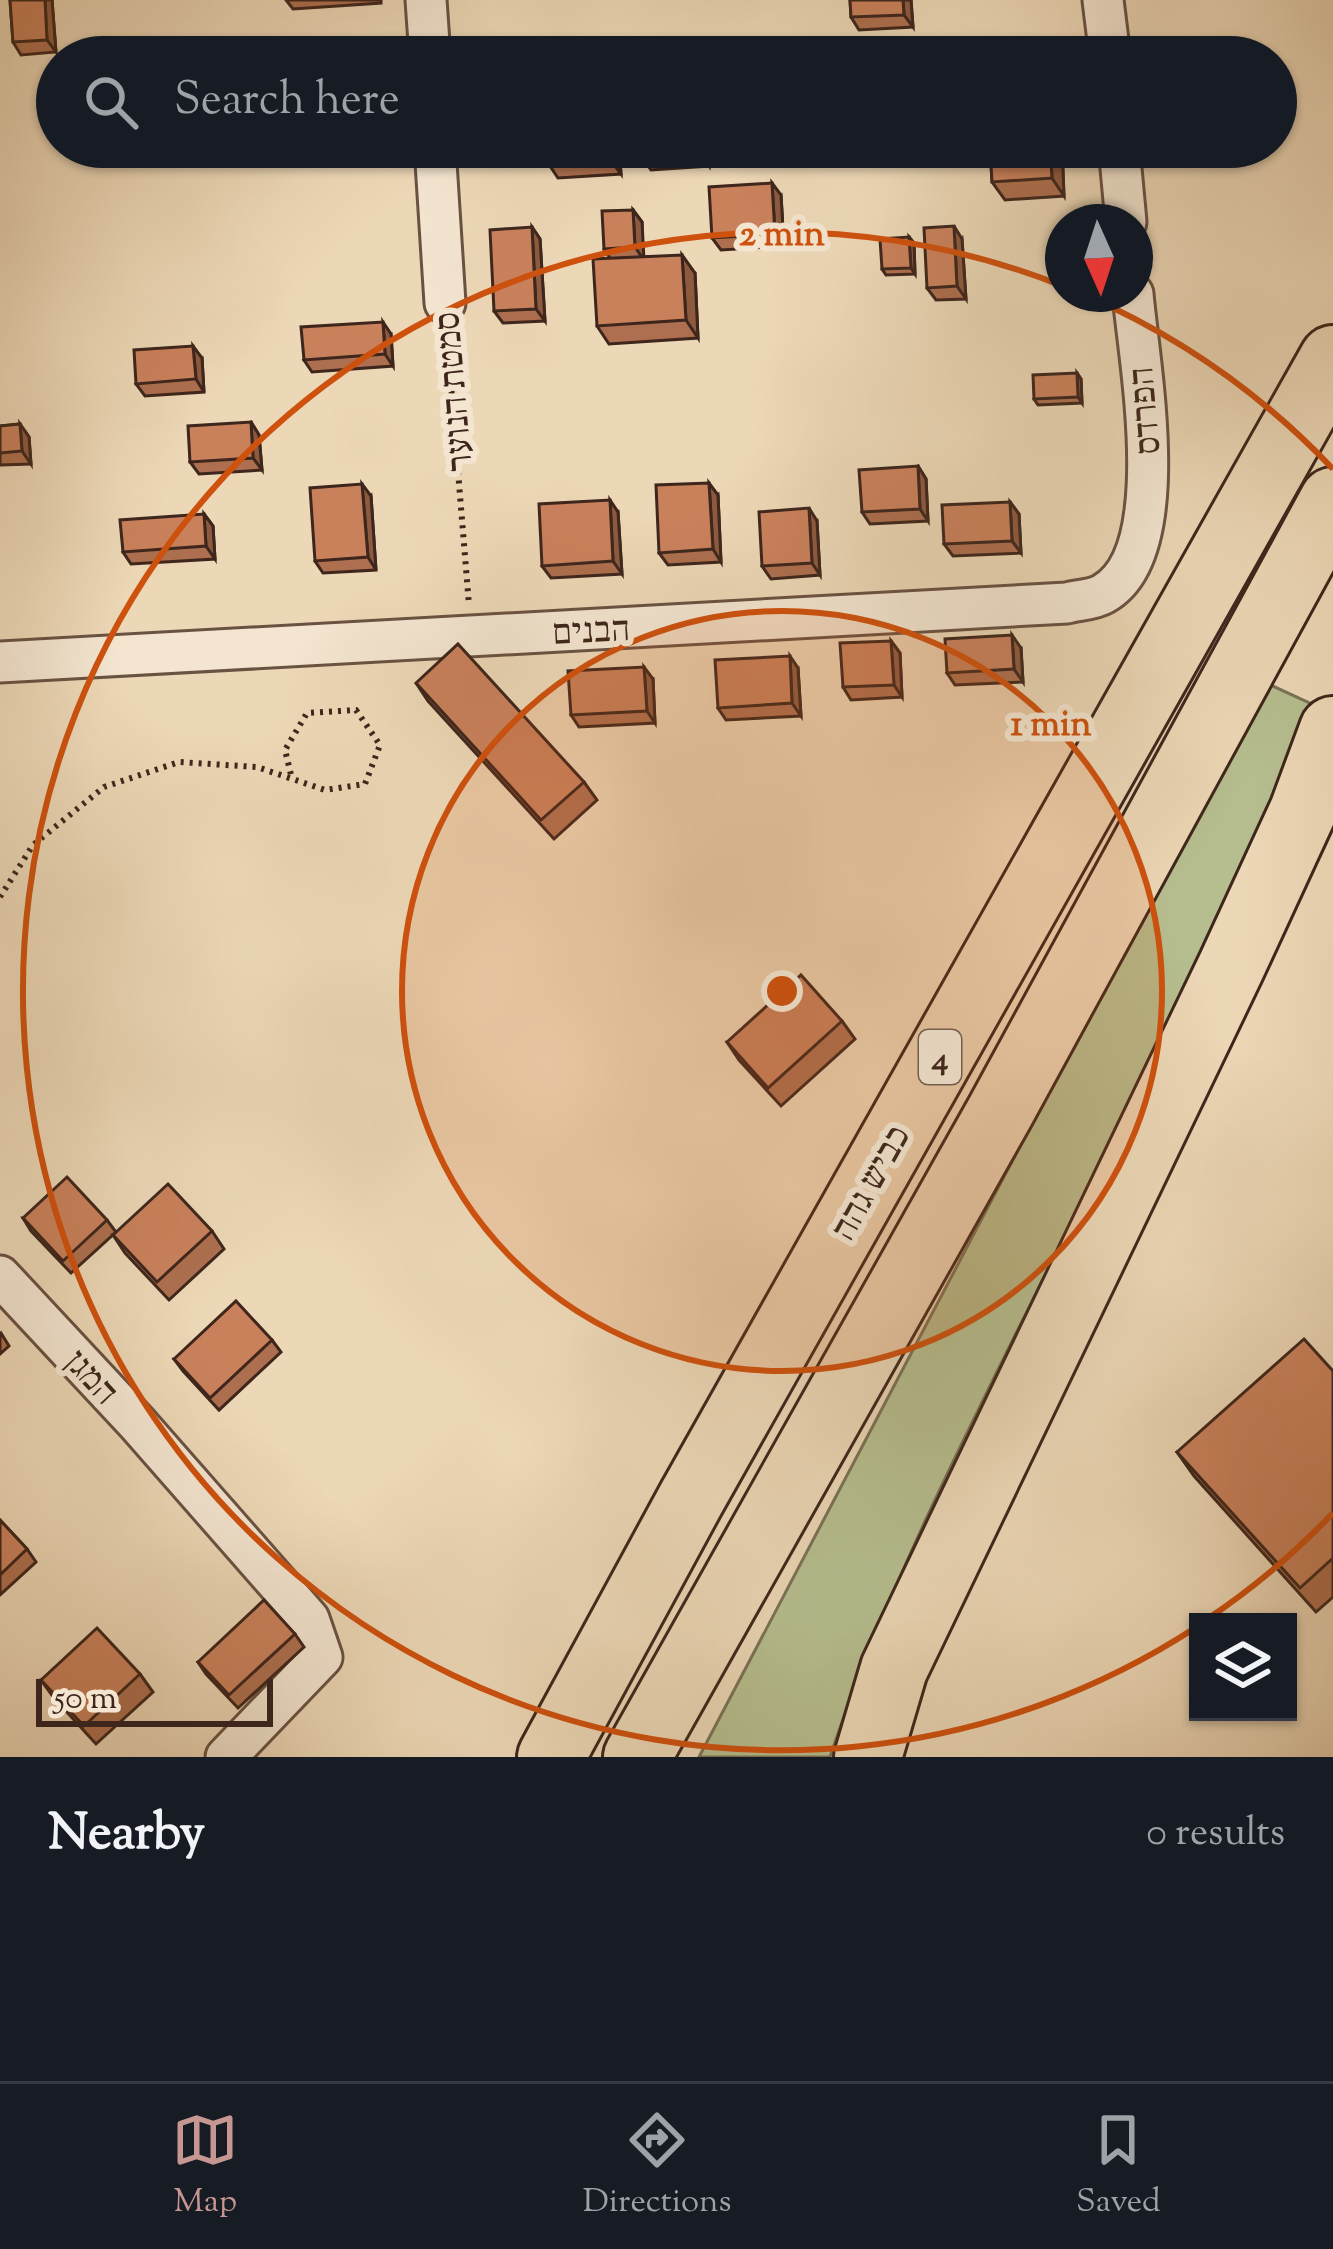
<!DOCTYPE html>
<html lang="en">
<head>
<meta charset="utf-8">
<style>
  body { margin:0; font-family:"Sorts Mill Goudy","Frank Ruhl Libre",serif; background:#242831; color:#f1f3f6 }
  .controls { position:absolute; right:36px; bottom:36px; display:grid; overflow:hidden; border-radius:0px; box-shadow:0 3px 9px #0004 }
  .controls button { width:108px; height:108px; display:grid; place-items:center; padding:0; border:0; border-bottom:3px solid #363941; background:#171b24; color:#f1f3f6; font:60px sans-serif }
  .compass { position:absolute; left:1045px; top:204px; width:108px; height:108px; border-radius:50%; background:#171b24; box-shadow:0 3px 9px #0004; rotate:177deg }
  .scale { position:absolute; left:36px; bottom:30px; width:237px; box-sizing:border-box; padding-left:12px; border:6px solid #3e261c; border-top:0; font-size:33px; line-height:42px; white-space:nowrap; color:#3e261c; -webkit-text-stroke:9px #f3e5d0; paint-order:stroke }
  .list { margin:0; padding:0; list-style:none }
  h2 { display:flex; justify-content:space-between; align-items:center; height:156px; margin:0; padding:0 48px; font-size:51px }
  h2 small { font-size:39px; font-weight:400; color:#9ea1a6 }
  .icon { flex:none; width:66px; height:66px; fill:none; stroke:currentColor; stroke-width:2; stroke-linecap:round; stroke-linejoin:round }
  .map { position:relative; flex:none; width:1333px; height:1757px; overflow:hidden }
  .search { position:absolute; background:#171b24; box-shadow:0 3px 9px #0004; left:36px; right:36px; top:36px; height:132px; display:flex; align-items:center; gap:30px; box-sizing:border-box; padding:0 42px; border-radius:66px; color:#9ea1a6; font-size:45px }
  .sheet { height:324px; background:#171b24 }
  nav { display:flex; justify-content:space-around; align-items:center; box-sizing:border-box; height:168px; border-top:3px solid #363941; background:#171b24; font-size:33px; color:#9ea1a6 }
  nav a { display:grid; justify-items:center; gap:6px }
  nav .on { color:#c59692 }
  .map>svg:first-child { display:block }
  .green { fill:#b6be8f; stroke:#7a7256; stroke-width:3 }
  .lines { fill:none; stroke-linecap:round; stroke-linejoin:round }
  .street-casing { stroke:#6a5242; stroke-width:45 }
  .highway-casing { stroke:#3e261c; stroke-width:72 }
  .path { stroke:#3e261c; stroke-width:6; stroke-dasharray:3 6; stroke-linecap:butt }
  .street { stroke:#f3e5d0; stroke-width:39 }
  .highway { stroke:#ecd7b6; stroke-width:66 }
  .wall { fill:#ad6f4f; stroke:#3e261c; stroke-width:3 }
  .shaded-wall { fill:#8d5a40; stroke:#3e261c; stroke-width:3 }
  .building { fill:#c9815c; stroke:#3e261c; stroke-width:3 }
  .ring { fill:none; stroke:#ce510e; stroke-width:6 }
  .labels { text-anchor:middle; stroke-width:12; stroke-linejoin:round; paint-order:stroke }
  .shield { fill:#f3e5d0; stroke:#745f52; stroke-width:3 }
  .shield-label { font-size:33px; font-weight:bold; fill:#3e261c }
  .street-label { font-size:36px; fill:#3e261c; stroke:#f3e5d0 }
  .centre { fill:#ce510e; stroke:#f3e5d0; stroke-width:6 }
  .ring-label { font-size:36px; text-anchor:middle; font-weight:bold; fill:#ce510e; stroke:#f3e5d0; stroke-width:12; stroke-linejoin:round; paint-order:stroke }
</style>
</head>
<body>
<div class="map">
<svg width="1333" height="1757" viewBox="0 0 1333 1757">
  <rect width="100%" height="100%" fill="#ecd7b6"/>
  <filter id="stains"><feTurbulence type="fractalNoise" baseFrequency=".00167" numOctaves="4"/><feColorMatrix values="0 0 0 0 .2 0 0 0 0 .09 0 0 0 0 .02 0 0 0 .5 -.17"/></filter>
  <radialGradient id="worn" r=".72"><stop offset=".6" stop-color="#630" stop-opacity="0"/><stop offset="1" stop-color="#630" stop-opacity=".3"/></radialGradient>
  <path class="green" d="M 1264,682 L 1316,706 C 1234,879 1154,1053 1070,1225 C 984,1399 892,1572 830,1757 L 699,1757 Z"/>
  <g class="lines">
    <defs>
      <g id="street">
        <polyline points="426,0 430,57"/>
        <polyline points="1103,0 1110,57"/>
        <polyline points="435,147 445,303"/>
        <polyline points="1119,147 1126,222"/>
        <path d="M 0,662 L 1067,603 C 1077,600 1093,600 1103,594 C 1176,554 1139,364 1133,294"/>
        <polyline points="0,1276 137,1423 309,1619 322,1657 226,1757"/>
      </g>
      <g id="highway">
        <polyline points="551,1757 691,1499 1333,359"/>
        <polyline points="637,1757 1000,1112 1333,501"/>
        <polyline points="868,1757 894,1669 1231,967 1303,811 1333,730"/>
      </g>
    </defs>
    <use href="#street" class="street-casing"/>
    <use href="#highway" class="highway-casing"/>
    <g class="path">
      <polyline points="447,337 469,605"/>
      <polyline points="0,897 33,845 104,787 179,762 257,767 325,790 365,784 380,745 356,710 307,713 285,750 292,779"/>
    </g>
    <use href="#street" class="street"/>
    <use href="#highway" class="highway"/>
  </g>
  <g class="wall">
    <polygon points="10,0 52,0 56,52 21,55 13,42"/>
    <polygon points="286,0 381,0 381,3 293,9"/>
    <polygon points="850,0 911,0 913,27 859,30 851,17"/>
    <polygon points="549,147 619,147 621,174 558,178 550,166"/>
    <polygon points="641,147 708,147 709,166 651,170 642,157"/>
    <polygon points="990,147 1062,147 1064,196 1005,200 992,182"/>
    <polygon points="781,195 784,246 721,250 712,238"/>
    <polygon points="633,210 642,222 643,257 695,273 698,338 609,344 597,326 610,258 604,249"/>
    <polygon points="532,227 540,239 545,321 503,323 494,311"/>
    <polygon points="909,237 914,243 915,274 886,275 882,269"/>
    <polygon points="962,239 966,299 936,300 927,288"/>
    <polygon points="391,334 393,366 312,372 304,360"/>
    <polygon points="202,358 204,392 145,396 136,384"/>
    <polygon points="1077,373 1081,379 1082,403 1038,405 1034,399"/>
    <polygon points="251,422 259,435 262,470 199,474 190,462"/>
    <polygon points="20,424 29,437 31,464 0,465 0,426"/>
    <polygon points="918,466 926,479 928,521 870,524 862,512"/>
    <polygon points="718,495 721,562 668,565 659,553"/>
    <polygon points="371,496 376,570 323,573 315,561"/>
    <polygon points="1010,502 1019,514 1021,553 953,556 944,544"/>
    <polygon points="618,512 622,574 551,578 542,566"/>
    <polygon points="204,514 213,526 215,559 131,564 123,552"/>
    <polygon points="817,521 820,575 771,579 762,566"/>
    <polygon points="891,641 900,653 902,697 851,700 843,687"/>
    <polygon points="1021,648 1023,682 955,685 947,673"/>
    <polygon points="798,668 801,716 726,720 718,708"/>
    <polygon points="653,679 655,723 579,727 571,715"/>
    <polygon points="416,683 584,782 597,800 554,839 428,701"/>
    <polygon points="842,1021 855,1039 781,1106 739,1060 727,1042"/>
    <polygon points="23,1218 107,1220 116,1232 71,1273 31,1231"/>
    <polygon points="212,1231 224,1249 169,1300 125,1253 113,1235"/>
    <polygon points="1,1333 9,1346 0,1354 0,1334"/>
    <polygon points="272,1340 281,1352 219,1410 183,1371 174,1359"/>
    <polygon points="1333,1371 1333,1597 1316,1612 1194,1476 1177,1452"/>
    <polygon points="0,1520 27,1549 36,1562 0,1595"/>
    <polygon points="295,1634 304,1647 238,1708 206,1674 198,1662"/>
    <polygon points="140,1674 153,1692 96,1744 54,1698 41,1680"/>
  </g>
  <g class="shaded-wall">
    <polygon points="45,0 52,0 56,52 47,40"/>
    <polygon points="903,0 911,0 913,27 904,15"/>
    <polygon points="611,147 619,147 621,174 612,162"/>
    <polygon points="700,147 708,147 709,166 700,154"/>
    <polygon points="1050,147 1062,147 1064,196 1052,178"/>
    <polygon points="772,183 781,195 784,246 775,234"/>
    <polygon points="633,210 642,222 644,260 635,247"/>
    <polygon points="954,226 962,239 966,299 957,286"/>
    <polygon points="532,227 540,239 545,321 536,309"/>
    <polygon points="909,237 914,243 915,274 911,268"/>
    <polygon points="682,255 695,273 698,338 686,320"/>
    <polygon points="383,322 391,334 393,366 385,354"/>
    <polygon points="193,346 202,358 204,392 196,379"/>
    <polygon points="1077,373 1081,379 1082,403 1078,397"/>
    <polygon points="251,422 259,435 262,470 253,458"/>
    <polygon points="20,424 29,437 31,464 22,451"/>
    <polygon points="918,466 926,479 928,521 920,509"/>
    <polygon points="709,483 718,495 721,562 713,549"/>
    <polygon points="362,484 371,496 376,570 368,557"/>
    <polygon points="610,500 618,512 622,574 613,561"/>
    <polygon points="1010,502 1019,514 1021,553 1012,541"/>
    <polygon points="809,508 817,521 820,575 812,563"/>
    <polygon points="204,514 213,526 215,559 206,546"/>
    <polygon points="1012,635 1021,648 1023,682 1014,669"/>
    <polygon points="891,641 900,653 902,697 894,685"/>
    <polygon points="790,656 798,668 801,716 792,703"/>
    <polygon points="644,667 653,679 655,723 647,711"/>
  </g>
  <g class="building">
    <polygon points="10,0 45,0 47,40 13,42"/>
    <polygon points="850,0 903,0 904,15 851,17"/>
    <polygon points="549,147 611,147 612,162 550,166"/>
    <polygon points="641,147 700,147 700,154 642,157"/>
    <polygon points="990,147 1050,147 1052,178 992,182"/>
    <polygon points="772,183 775,234 712,238 709,187"/>
    <polygon points="633,210 635,247 604,249 602,211"/>
    <polygon points="954,226 957,286 927,288 924,228"/>
    <polygon points="532,227 536,309 494,311 490,230"/>
    <polygon points="909,237 911,268 882,269 880,239"/>
    <polygon points="682,255 686,320 597,326 593,259"/>
    <polygon points="383,322 385,354 304,360 301,327"/>
    <polygon points="193,346 196,379 136,384 134,350"/>
    <polygon points="1077,373 1078,397 1034,399 1033,375"/>
    <polygon points="251,422 253,458 190,462 188,426"/>
    <polygon points="20,424 22,451 0,453 0,426"/>
    <polygon points="918,466 920,509 862,512 859,470"/>
    <polygon points="709,483 713,549 659,553 656,485"/>
    <polygon points="362,484 368,557 315,561 310,488"/>
    <polygon points="610,500 613,561 542,566 539,504"/>
    <polygon points="1010,502 1012,541 944,544 942,505"/>
    <polygon points="809,508 812,563 762,566 759,512"/>
    <polygon points="204,514 206,546 123,552 120,520"/>
    <polygon points="1012,635 1014,669 947,673 945,639"/>
    <polygon points="891,641 894,685 843,687 840,643"/>
    <polygon points="458,644 584,782 541,820 416,683"/>
    <polygon points="790,656 792,703 718,708 715,660"/>
    <polygon points="644,667 647,711 571,715 568,671"/>
    <polygon points="801,975 842,1021 768,1088 727,1042"/>
    <polygon points="67,1177 107,1220 63,1261 23,1218"/>
    <polygon points="168,1184 212,1231 157,1282 113,1235"/>
    <polygon points="236,1301 272,1340 210,1398 174,1359"/>
    <polygon points="1304,1339 1333,1371 1333,1558 1300,1588 1177,1452"/>
    <polygon points="0,1520 27,1549 0,1575"/>
    <polygon points="264,1600 295,1634 229,1695 198,1662"/>
    <polygon points="97,1628 140,1674 84,1726 41,1680"/>
  </g>
  <circle cx="782" cy="991" r="380" fill="#ce510e" fill-opacity=".12"/>
  <g class="ring">
    <circle cx="782" cy="991" r="380"/>
    <path d="M1333 1513A759 759 0 0 1 1206 1620M1195 1628A759 759 0 1 1 1060 285M1085 295A759 759 0 0 1 1333 469"/>
  </g>
  <g class="labels">
    <rect class="shield" x="919" y="1030" width="42" height="54" rx="9"/>
    <g class="shield-label">
      <text x="940" y="1069">4</text>
    </g>
    <g class="street-label">
      <text transform="translate(452 392) rotate(-95)" y="13">סמטת הנוער</text>
      <text transform="translate(1143 411) rotate(-95)" y="13">הפרדס</text>
      <text transform="translate(591 629) rotate(-3)" y="13">הבנים</text>
      <text transform="translate(869 1182) rotate(-61)" y="13">כביש גהה</text>
      <text transform="translate(93 1376) rotate(47)" y="13">המגן</text>
    </g>
  </g>
  <circle cx="782" cy="991" r="18" class="centre"/>
  <g class="ring-label">
    <text x="782" y="245">2 min</text>
    <text x="1051" y="735">1 min</text>
  </g>
  <rect width="100%" height="100%" filter="url(#stains)"/>
  <rect width="100%" height="100%" fill="url(#worn)"/>
</svg>
<div class="controls">
<button><svg class="icon" aria-label="layers" viewBox="0 0 24 24"><path d="M12 4l9 5-9 5-9-5zM3 14l9 5 9-5"/></svg></button>
</div>
<svg class="compass" viewBox="-18 -18 36 36"><path d="M0-13l5 13h-10z" fill="#e53935"/><path d="M0 13l5-13h-10z" fill="#9ea1a6"/></svg>
<div class="scale">50 m</div>
<div class="search"><svg class="icon" aria-label="search" viewBox="0 0 24 24"><circle cx="10" cy="10" r="6"/><path d="M15 15l6 6"/></svg>Search here</div>
</div>
<section class="sheet">
<h2>Nearby<small>0 results</small></h2>
<ul class="list">
</ul>
</section>
<nav>
<a class="on"><svg class="icon" aria-label="map" viewBox="0 0 24 24"><path d="M3 6l6-2 6 2 6-2v14l-6 2-6-2-6 2zM9 4v14M15 6v14"/></svg>Map</a>
<a><svg class="icon" aria-label="directions" viewBox="0 0 24 24"><path d="M12 3l9 9-9 9-9-9zM9 14v-3h6M13 9l2 2-2 2"/></svg>Directions</a>
<a><svg class="icon" aria-label="saved" viewBox="0 0 24 24"><path d="M7 4h10v16l-5-4-5 4z"/></svg>Saved</a>
</nav>
</body>
</html>
